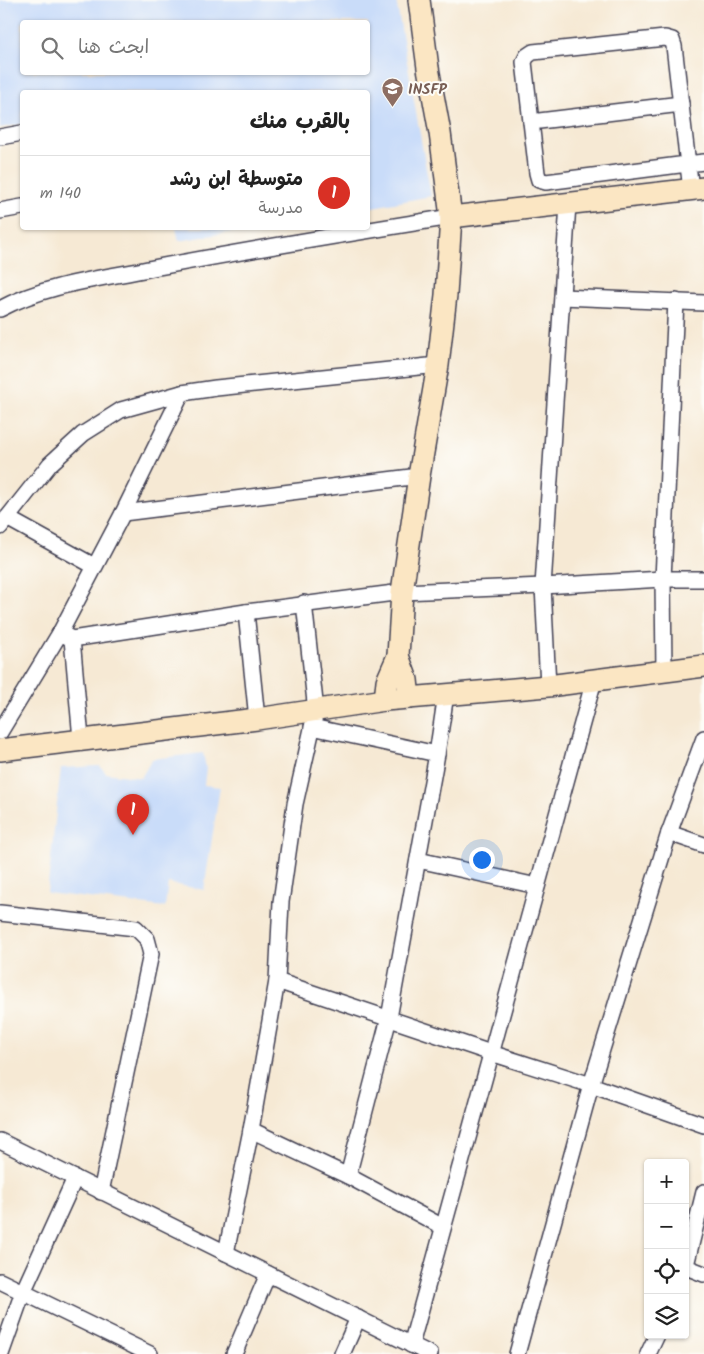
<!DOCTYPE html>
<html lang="ar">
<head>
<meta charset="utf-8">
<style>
  body { margin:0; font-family:Kalam,"Playpen Sans Arabic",sans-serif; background:#f2f2f2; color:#222; direction:rtl }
  .controls { position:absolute; right:15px; bottom:15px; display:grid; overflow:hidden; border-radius:5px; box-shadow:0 1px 4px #0004 }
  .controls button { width:45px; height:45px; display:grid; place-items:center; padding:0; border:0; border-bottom:1px solid #e0e0e0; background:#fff; color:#222; font:25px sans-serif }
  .you { position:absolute; left:481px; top:859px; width:18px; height:18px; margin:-12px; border:4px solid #fff; border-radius:50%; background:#1a73e8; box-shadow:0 0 0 8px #1a73e833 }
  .badge { display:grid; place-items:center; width:32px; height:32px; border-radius:50%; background:#d93025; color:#fff; font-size:16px; font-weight:700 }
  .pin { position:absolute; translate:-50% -41px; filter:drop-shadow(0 1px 2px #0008) }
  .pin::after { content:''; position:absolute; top:26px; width:18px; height:15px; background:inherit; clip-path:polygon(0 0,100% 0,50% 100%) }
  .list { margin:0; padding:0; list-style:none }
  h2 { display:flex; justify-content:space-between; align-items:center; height:65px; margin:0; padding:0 20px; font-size:21px }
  h2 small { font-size:16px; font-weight:400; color:#767676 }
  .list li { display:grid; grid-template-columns:32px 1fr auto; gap:15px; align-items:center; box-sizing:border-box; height:75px; padding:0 20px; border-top:1px solid #e0e0e0 }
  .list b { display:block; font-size:19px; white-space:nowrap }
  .list p { margin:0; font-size:16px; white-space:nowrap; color:#767676 }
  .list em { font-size:16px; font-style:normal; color:#767676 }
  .icon { flex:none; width:28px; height:28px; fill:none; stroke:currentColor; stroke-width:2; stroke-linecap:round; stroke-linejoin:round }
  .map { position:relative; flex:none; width:704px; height:1354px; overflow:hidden; direction:ltr }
  .search { position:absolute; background:#fff; box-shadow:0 1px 4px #0004; left:20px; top:20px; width:350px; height:55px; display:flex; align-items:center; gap:12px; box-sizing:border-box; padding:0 18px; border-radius:5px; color:#767676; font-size:19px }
  .panel { position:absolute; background:#fff; box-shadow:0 1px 4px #0004; left:20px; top:90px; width:350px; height:140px; border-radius:5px; direction:rtl }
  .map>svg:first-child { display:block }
  .built { fill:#c9dcf9; fill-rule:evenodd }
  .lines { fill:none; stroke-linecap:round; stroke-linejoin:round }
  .street-casing { stroke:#424052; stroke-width:18 }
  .secondary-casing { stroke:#424052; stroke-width:24 }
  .street { stroke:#fff; stroke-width:15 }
  .secondary { stroke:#fbe6c3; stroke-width:21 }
  .labels { text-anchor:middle; stroke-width:4; stroke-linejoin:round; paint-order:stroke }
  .education-label { font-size:15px; font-weight:bold; fill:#785e54; stroke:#fdfcf7; text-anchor:start }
</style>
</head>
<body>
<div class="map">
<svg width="704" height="1354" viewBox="0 0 704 1354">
  <rect width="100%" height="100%" fill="#fdfcf7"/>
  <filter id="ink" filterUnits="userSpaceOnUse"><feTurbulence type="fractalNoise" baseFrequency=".02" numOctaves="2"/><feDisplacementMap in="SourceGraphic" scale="10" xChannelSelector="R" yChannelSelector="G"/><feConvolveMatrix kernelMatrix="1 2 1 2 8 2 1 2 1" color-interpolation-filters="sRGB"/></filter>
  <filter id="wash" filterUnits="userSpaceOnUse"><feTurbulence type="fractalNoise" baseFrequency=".0096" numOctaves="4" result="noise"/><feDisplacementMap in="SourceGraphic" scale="20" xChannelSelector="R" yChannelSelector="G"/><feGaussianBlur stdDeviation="1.12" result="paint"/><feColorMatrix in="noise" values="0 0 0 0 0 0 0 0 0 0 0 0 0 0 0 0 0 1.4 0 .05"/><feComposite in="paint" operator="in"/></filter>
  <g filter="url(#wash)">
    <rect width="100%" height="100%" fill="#f6e9d4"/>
    <g class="built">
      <path d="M 0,0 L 396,0 L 431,196 L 368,208 L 368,92 L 22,92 L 22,124 L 0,128 ZM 22,22 L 368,22 L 368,72 L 22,72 Z"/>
      <polygon points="176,228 255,228 179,241"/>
      <polygon points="203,753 206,768 204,785 220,787 204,890 168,883 165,907 47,893 61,768 100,766 106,773 141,778 152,759"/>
    </g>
  </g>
  <g filter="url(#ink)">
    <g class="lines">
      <defs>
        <g id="street">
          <polyline points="531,122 681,104"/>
          <polyline points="0,137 22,133"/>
          <polyline points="691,190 674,46 672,40 665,38 533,52 527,56 524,62 537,173 539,180 546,182 687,164 704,162"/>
          <polyline points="0,211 22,207"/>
          <polyline points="562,297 704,303"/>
          <path d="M 0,309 C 47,284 101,279 153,268 C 252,249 351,233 451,217"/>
          <polyline points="123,513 419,476"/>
          <polyline points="7,518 94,566"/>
          <polyline points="0,527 50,464 83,434 121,410 182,393"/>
          <polyline points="304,603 316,711 295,804 281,902 277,981 491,1053 591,1085 704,1125"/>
          <polyline points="246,612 257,719"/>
          <polyline points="60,633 72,639 246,612 402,592 543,586 663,579 704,579"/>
          <polyline points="72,639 81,739"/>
          <polyline points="664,672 663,579 676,301"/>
          <polyline points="548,686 543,586 568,204"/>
          <polyline points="312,727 437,754"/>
          <polyline points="0,732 60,633 123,513 182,393 216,388 438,365"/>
          <polyline points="669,833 704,845"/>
          <polyline points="418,860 537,886"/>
          <polyline points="0,913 136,928 147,939 151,954 101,1192"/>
          <polyline points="251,1130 348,1176 443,1227"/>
          <polyline points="0,1141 430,1354"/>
          <polyline points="348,1176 389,1018 437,754 446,694"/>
          <polyline points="226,1253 251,1130 277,981"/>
          <polyline points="686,1267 704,1274"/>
          <polyline points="685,1269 704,1192"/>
          <polyline points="0,1281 150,1354"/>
          <polyline points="411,1345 594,680"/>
          <polyline points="1,1354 23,1292 75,1178"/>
          <polyline points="234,1354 268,1274"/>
          <polyline points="342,1354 358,1318"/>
          <polyline points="517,1354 591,1085 669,833 704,738"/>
          <polyline points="648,1354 657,1335"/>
        </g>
        <g id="secondary">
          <polyline points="451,217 704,188"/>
          <polyline points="398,656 407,680 409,698"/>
          <polyline points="385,700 387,681 398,656 402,592 419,476 438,365 446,295 451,217 440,133 428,68 419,0"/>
          <polyline points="0,750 257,719 385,700 548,686 704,666"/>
        </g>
      </defs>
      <use href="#street" class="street-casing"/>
      <use href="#secondary" class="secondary-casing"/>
      <use href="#street" class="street"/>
      <use href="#secondary" class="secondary"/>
    </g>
  </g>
  <defs>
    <symbol id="university-pin" viewBox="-11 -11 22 30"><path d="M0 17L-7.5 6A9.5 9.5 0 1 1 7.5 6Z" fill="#8d6e63" stroke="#fdfcf7"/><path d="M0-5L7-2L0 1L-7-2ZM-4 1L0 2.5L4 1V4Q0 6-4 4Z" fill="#fff"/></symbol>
  </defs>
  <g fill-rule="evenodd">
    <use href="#university-pin" x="380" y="76" width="25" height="34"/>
  </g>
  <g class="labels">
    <g class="education-label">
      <text x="408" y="94">INSFP</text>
    </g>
  </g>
</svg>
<div class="controls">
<button>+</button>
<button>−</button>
<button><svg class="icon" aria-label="locate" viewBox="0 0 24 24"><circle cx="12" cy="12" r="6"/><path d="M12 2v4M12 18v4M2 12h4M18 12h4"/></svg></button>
<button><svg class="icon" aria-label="layers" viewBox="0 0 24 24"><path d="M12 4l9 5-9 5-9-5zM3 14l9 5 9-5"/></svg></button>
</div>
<div class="you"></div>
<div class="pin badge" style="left:133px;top:835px">1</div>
<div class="search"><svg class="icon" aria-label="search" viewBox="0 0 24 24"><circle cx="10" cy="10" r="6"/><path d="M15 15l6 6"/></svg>ابحث هنا</div>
<section class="panel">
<h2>بالقرب منك<small></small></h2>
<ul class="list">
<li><span class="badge">1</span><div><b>متوسطة ابن رشد</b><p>مدرسة</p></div><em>140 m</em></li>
</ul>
</section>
</div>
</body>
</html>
